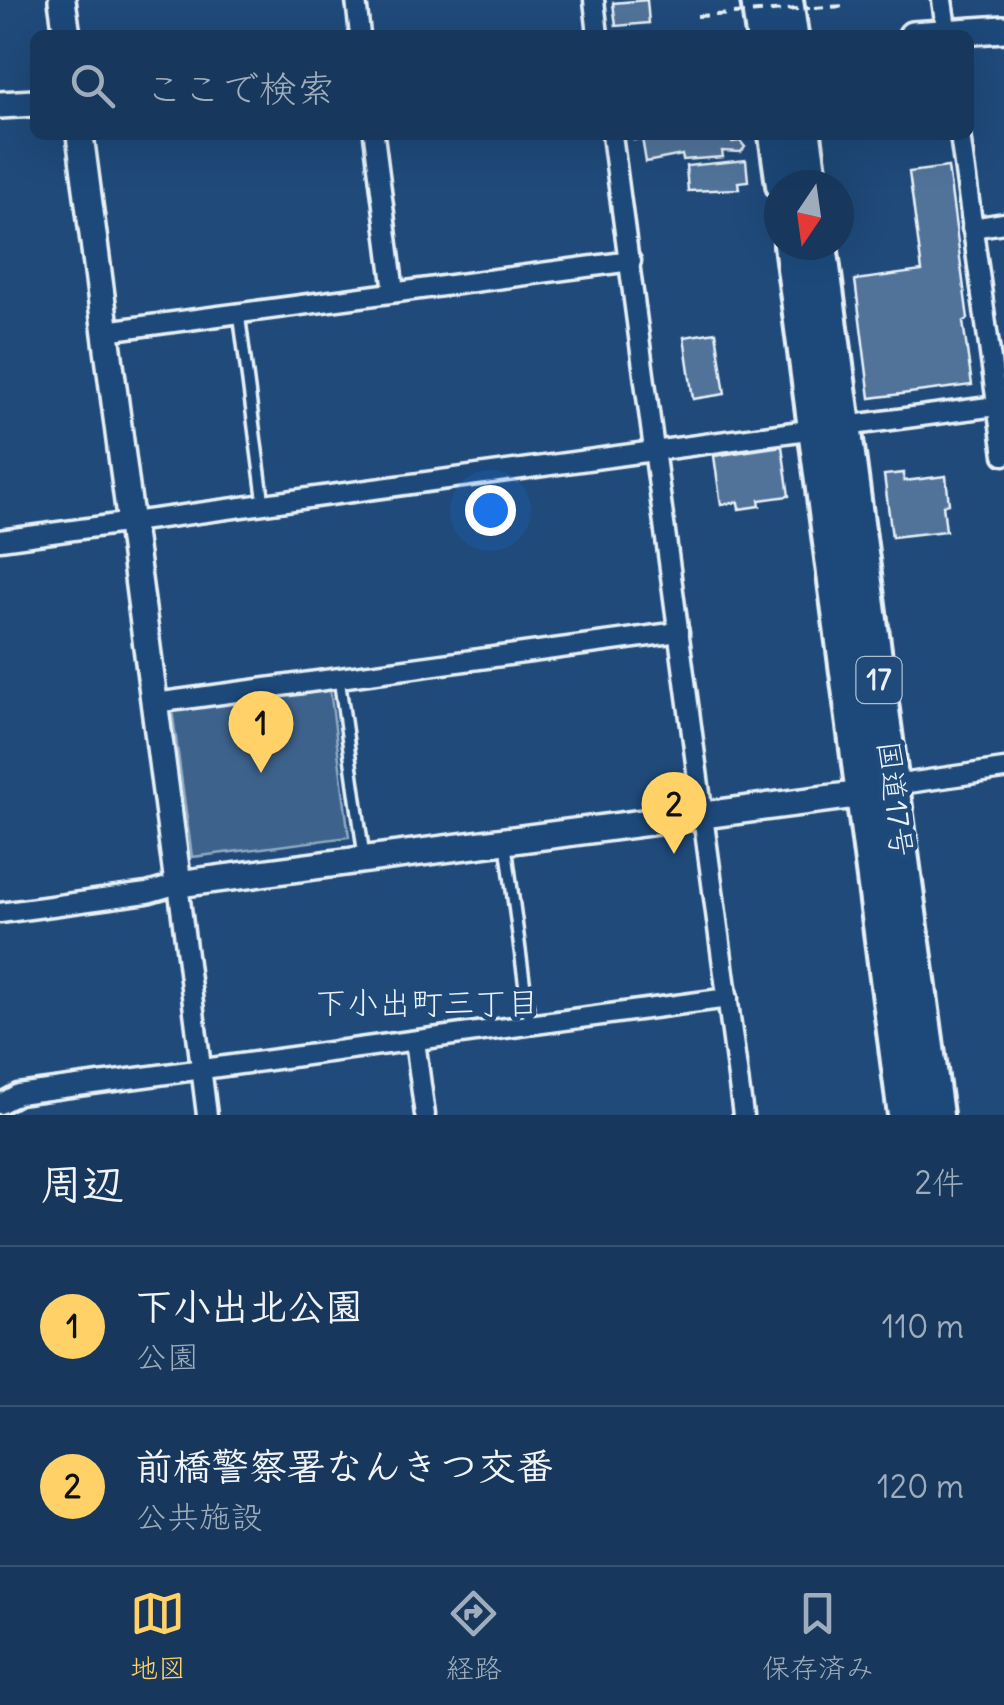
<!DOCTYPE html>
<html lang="ja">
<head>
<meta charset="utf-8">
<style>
  body { margin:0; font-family:Delius,"Klee One",sans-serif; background:#244365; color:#f1f3f6 }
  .compass { position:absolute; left:764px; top:170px; width:90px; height:90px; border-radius:50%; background:#17385c; box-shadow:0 10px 40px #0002; rotate:193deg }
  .you { position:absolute; left:490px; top:510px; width:35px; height:35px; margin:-25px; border:8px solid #fff; border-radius:50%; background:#1a73e8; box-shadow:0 0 0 15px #1a73e833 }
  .badge { display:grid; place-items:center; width:65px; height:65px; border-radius:50%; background:#ffd166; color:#111; font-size:32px; font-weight:700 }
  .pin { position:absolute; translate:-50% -82px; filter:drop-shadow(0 2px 5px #0008) }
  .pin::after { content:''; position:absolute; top:52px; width:35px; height:30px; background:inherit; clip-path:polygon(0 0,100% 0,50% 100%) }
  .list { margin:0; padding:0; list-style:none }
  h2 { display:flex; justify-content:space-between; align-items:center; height:130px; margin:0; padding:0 40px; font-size:42px }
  h2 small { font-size:32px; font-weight:400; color:#9eacbb }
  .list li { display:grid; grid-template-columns:65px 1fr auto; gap:30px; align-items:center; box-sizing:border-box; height:160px; padding:0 40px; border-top:2px solid #365272 }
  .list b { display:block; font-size:38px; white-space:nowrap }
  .list p { margin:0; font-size:32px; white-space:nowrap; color:#9eacbb }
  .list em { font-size:32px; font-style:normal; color:#9eacbb }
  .icon { flex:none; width:55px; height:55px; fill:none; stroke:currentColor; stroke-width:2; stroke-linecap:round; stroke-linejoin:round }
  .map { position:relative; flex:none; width:1004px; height:1115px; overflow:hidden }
  .search { position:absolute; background:#17385c; box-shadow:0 10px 40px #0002; left:30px; right:30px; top:30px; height:110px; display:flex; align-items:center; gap:25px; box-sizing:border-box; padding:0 35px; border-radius:15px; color:#9eacbb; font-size:38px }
  .sheet { height:450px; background:#17385c }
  nav { display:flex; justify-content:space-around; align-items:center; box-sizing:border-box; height:140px; border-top:2px solid #365272; background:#17385c; font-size:28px; color:#9eacbb }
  nav a { display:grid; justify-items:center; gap:5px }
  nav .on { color:#ffd166 }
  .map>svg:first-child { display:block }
  .green { fill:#3c628c; stroke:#92aac2; stroke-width:2.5 }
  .building { fill:#517399; stroke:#e8f1f8; stroke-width:2.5 }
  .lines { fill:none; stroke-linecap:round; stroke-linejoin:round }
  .lane-casing { stroke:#e8f1f8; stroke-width:16 }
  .street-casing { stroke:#e8f1f8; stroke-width:25 }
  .secondary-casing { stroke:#e8f1f8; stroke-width:32 }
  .highway-casing { stroke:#e8f1f8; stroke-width:40 }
  .path { stroke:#e8f1f8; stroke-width:4; stroke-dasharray:10 8; stroke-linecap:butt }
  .lane { stroke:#1f4a7a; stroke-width:9 }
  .street { stroke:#1f4a7a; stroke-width:18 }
  .secondary { stroke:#1f4a7a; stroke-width:25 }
  .highway { stroke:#1f4a7a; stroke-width:32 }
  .path-bridge { stroke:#e8f1f8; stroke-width:4; stroke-dasharray:10 8; stroke-linecap:butt }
  .labels { text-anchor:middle; stroke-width:9; stroke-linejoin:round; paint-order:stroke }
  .shield { fill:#1f4a7a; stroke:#acbfd2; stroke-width:2.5 }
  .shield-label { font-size:28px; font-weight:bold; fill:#e8f1f8 }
  .street-label { font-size:30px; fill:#e8f1f8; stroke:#1f4a7a }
  .neighbourhood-label { font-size:32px; fill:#e8f1f8; stroke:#1f4a7a }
</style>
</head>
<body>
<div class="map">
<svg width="1004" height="1115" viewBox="0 0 1004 1115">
  <rect width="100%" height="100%" fill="#1f4a7a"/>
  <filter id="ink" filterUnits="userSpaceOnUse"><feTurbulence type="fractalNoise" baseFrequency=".01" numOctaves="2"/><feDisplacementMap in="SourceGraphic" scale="20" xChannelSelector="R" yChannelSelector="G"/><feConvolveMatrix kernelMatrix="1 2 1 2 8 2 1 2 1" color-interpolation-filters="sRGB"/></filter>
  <g filter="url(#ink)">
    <polygon class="green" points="330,689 349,837 192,857 172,709"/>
    <g class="building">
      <polygon points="647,0 649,23 616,26 613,3"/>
      <polygon points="631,135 731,135 732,142 740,141 745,147 741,152 722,151 723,157 683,160 682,155 646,162 642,138 634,140"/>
      <polygon points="746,160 748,181 738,182 739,189 688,191 686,166"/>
      <polygon points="948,167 968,319 963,322 972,385 870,398 855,280 922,271 909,172"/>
      <polygon points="716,332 725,394 693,399 684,337"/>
      <polygon points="782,446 789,496 759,500 760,506 739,509 738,502 721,505 714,456"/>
      <polygon points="904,473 904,481 946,476 949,504 943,505 946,531 892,537 884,475"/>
    </g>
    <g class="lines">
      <defs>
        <g id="lane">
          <polyline points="239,313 264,504"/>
          <polyline points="339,678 364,856"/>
          <polyline points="506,845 530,1025"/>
        </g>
        <g id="street">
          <polyline points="356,0 360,35"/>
          <polyline points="594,0 598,35"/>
          <polyline points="942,0 947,35"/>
          <polyline points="374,135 394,292"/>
          <polyline points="612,135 743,1115"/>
          <polyline points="960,135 1004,455"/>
          <polyline points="972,228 1004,223"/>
          <polyline points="106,331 631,261"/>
          <polyline points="845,426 1004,405"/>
          <polyline points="0,540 815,429"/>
          <polyline points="155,703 679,632"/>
          <polyline points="894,785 1004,769"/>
          <polyline points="0,913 147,893 178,884 207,1115"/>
          <polyline points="415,1041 425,1115"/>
          <polyline points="0,1104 18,1094 728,998"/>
        </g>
        <g id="secondary">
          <polyline points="62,0 67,35"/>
          <polyline points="912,35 1004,29"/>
          <polyline points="0,105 35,103"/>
          <polyline points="80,135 178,884 863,794 880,789"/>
        </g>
        <g id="highway">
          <polyline points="758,0 763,35"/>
          <polyline points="786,0 791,35"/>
          <polyline points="776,135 783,185"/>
          <polyline points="804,135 811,185"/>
          <polyline points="791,245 905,1115"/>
          <polyline points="820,245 936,1115"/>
        </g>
      </defs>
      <use href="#lane" class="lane-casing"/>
      <use href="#street" class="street-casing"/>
      <use href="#secondary" class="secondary-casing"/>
      <use href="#highway" class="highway-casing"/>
      <g class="path">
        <polyline points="814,8 844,6"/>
        <polyline points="697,16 734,14"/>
      </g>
      <use href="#lane" class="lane"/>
      <use href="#street" class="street"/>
      <use href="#secondary" class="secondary"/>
      <use href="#highway" class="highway"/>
      <polyline class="path-bridge" points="734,14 810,8"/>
    </g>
  </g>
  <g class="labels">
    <rect class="shield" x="856.5" y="657" width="45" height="46" rx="8"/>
    <g class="shield-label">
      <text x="879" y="690">17</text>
    </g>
    <g class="street-label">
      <text transform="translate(895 799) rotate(83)" y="10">国道17号</text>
    </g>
    <g class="neighbourhood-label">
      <text x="427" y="1014">下小出町三丁目</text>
    </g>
  </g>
</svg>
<svg class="compass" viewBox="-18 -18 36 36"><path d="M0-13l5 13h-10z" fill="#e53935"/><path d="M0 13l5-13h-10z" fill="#9eacbb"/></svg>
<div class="you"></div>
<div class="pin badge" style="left:261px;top:773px">1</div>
<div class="pin badge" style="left:674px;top:854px">2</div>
<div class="search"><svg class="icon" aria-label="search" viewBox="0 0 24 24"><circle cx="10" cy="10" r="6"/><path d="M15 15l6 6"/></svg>ここで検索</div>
</div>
<section class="sheet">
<h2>周辺<small>2件</small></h2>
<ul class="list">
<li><span class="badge">1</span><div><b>下小出北公園</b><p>公園</p></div><em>110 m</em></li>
<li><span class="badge">2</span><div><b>前橋警察署なんきつ交番</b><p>公共施設</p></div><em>120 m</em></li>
</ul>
</section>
<nav>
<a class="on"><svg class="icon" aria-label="map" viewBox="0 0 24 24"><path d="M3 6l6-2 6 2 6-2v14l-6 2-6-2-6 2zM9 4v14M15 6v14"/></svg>地図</a>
<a><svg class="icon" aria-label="directions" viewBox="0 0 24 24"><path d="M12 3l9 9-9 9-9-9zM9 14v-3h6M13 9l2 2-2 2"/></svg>経路</a>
<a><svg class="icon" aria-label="saved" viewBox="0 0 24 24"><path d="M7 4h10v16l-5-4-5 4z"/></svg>保存済み</a>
</nav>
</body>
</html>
